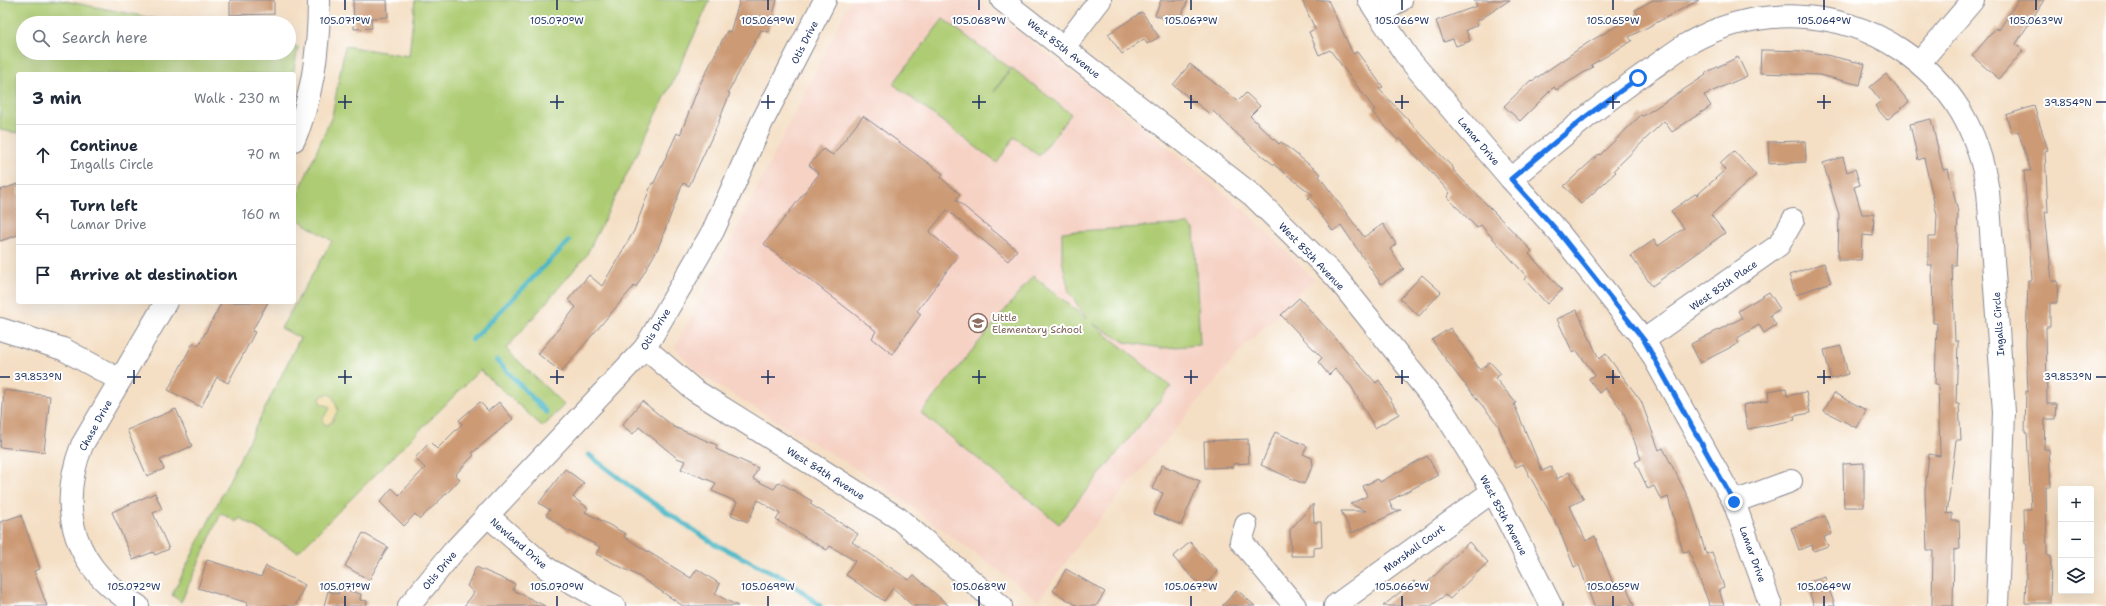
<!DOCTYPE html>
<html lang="en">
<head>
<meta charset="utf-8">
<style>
  body { margin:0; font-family:"Shantell Sans",sans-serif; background:#f2f2f3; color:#1f2937 }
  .controls { position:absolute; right:12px; bottom:12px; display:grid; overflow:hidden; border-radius:4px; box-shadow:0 4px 16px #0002 }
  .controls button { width:36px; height:36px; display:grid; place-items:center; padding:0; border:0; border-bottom:1px solid #e0e1e3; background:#fff; color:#1f2937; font:20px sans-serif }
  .stop { position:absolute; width:12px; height:12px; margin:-9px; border:3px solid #1a73e8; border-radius:50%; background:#fff }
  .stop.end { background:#1a73e8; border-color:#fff; box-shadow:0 1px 4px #0008 }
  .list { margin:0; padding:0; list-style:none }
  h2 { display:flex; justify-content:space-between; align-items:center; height:52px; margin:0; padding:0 16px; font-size:17px }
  h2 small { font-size:13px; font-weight:400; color:#747a83 }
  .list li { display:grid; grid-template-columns:26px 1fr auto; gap:12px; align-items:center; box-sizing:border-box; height:60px; padding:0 16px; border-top:1px solid #e0e1e3 }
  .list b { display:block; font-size:15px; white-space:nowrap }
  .list p { margin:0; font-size:13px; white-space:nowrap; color:#747a83 }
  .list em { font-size:13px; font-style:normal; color:#747a83 }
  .icon { flex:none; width:22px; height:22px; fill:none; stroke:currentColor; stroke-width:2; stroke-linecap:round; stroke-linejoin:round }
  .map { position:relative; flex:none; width:2106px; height:606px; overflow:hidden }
  .search { position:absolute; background:#fff; box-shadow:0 4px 16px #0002; left:16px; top:16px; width:280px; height:44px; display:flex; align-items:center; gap:10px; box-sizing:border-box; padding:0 14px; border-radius:22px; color:#747a83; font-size:15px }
  .panel { position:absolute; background:#fff; box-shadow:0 4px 16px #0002; left:16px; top:72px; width:280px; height:232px; border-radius:4px }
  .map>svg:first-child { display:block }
  .built { fill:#f6d2c4 }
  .green { fill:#aecc73; stroke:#647e68 }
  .sand { fill:#eeda9e; stroke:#84847e }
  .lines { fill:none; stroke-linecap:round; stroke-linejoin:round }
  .stream { stroke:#4bb7c6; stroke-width:5 }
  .building { fill:#cc9a75 }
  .minor-casing { stroke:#888791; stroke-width:24 }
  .minor { stroke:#fff; stroke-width:22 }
  .route { stroke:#1a73e8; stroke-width:5 }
  .ticks { fill:none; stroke:#1b2f5e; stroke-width:1.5 }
  .labels { text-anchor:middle; stroke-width:4; stroke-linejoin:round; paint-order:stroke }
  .street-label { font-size:10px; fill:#1b2f5e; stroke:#fff }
  .education-label { font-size:10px; fill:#785e54; stroke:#fff; text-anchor:start }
  .ticks-label { font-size:10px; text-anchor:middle; fill:#1b2f5e; stroke:#fff; stroke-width:4; stroke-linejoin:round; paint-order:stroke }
</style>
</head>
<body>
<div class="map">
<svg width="2106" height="606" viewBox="0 0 2106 606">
  <rect width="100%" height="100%" fill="#fff"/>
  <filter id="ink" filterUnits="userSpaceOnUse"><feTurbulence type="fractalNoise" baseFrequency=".025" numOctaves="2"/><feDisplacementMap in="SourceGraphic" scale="8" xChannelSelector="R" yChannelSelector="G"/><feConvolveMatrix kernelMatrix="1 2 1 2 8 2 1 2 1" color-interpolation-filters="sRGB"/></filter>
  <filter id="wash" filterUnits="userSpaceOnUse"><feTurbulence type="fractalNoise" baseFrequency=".012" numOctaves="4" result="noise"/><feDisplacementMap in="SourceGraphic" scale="16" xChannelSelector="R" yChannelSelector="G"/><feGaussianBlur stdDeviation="0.9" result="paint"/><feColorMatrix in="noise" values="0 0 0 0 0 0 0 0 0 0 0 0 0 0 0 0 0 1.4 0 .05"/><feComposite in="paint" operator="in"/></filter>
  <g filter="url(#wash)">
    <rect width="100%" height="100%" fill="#f4dfc4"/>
    <polygon class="built" points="851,0 977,0 1137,123 1242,208 1314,279 1244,347 1078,545 1039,600 873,479 699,374 674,347 702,299"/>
    <g class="green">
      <polygon points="0,0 60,0 177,23 23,23 23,53 289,53 289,45 298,47 293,74 18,74 18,133 0,130"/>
      <polygon points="415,0 710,0 679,69 586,256 506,349 564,405 543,427 480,370 298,552 240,518 237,522 221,513 181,602 172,595 300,338 281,328 332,241 294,217 294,203 332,116 345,46 409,56"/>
      <polygon points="943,19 1010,68 994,92 1012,68 1071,114 1039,156 1014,137 997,163 893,84"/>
      <polygon points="1188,224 1194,229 1200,345 1161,348 1125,342 1092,323 1171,387 1059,524 921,413 1033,276 1087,319 1069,292 1062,260 1062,232"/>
    </g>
    <polygon class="sand" points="329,394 333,397 338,410 331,423 326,425 323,423 323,418 330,409 329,406 321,404 320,399 323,395"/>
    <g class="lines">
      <g class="stream">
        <polyline points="472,340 569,241"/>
        <polyline points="497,361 546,412"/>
        <polyline points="589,455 640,494 713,543 789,581 820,606"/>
      </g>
    </g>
    <g id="blocks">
      <g class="building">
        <polygon points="230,0 274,0 274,14 230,15"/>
        <polygon points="353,0 387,0 388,17 371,18 372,28 354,29"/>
        <polygon points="740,0 777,0 768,32 761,30 728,93 730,93 717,126 689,186 683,183 658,248 636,287 634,286 561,372 538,354 576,307 568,300 589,275 602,286 634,231 652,183 654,183 677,133 680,135 699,86 727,31 730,32"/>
        <polygon points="1161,0 1188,0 1178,24 1155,15"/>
        <polygon points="1302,0 1328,0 1353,54 1357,52 1383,87 1379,89 1454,169 1453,170 1532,251 1529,254 1562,290 1547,304 1524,279 1527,277 1481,225 1477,228 1447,197 1450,193 1400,138 1398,140 1372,112 1375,110 1330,50 1319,55 1309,32 1315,29"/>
        <polygon points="1474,0 1510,0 1476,22 1478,25 1466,30 1470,41 1456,46 1453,39 1444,42 1436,21 1477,6"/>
        <polygon points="1653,0 1699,0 1629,37 1632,41 1591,65 1593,67 1556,90 1554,87 1520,121 1504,106 1531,80 1532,81 1589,42 1637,14 1635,10"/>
        <polygon points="2018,0 2044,0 2016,44 2023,51 1999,79 1972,56 1996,28 1999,30"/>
        <polygon points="1142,12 1159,37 1147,44 1144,39 1122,54 1108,34"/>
        <polygon points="1761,50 1809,51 1865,64 1860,85 1820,75 1760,73"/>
        <polygon points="1738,57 1747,76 1704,95 1711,106 1672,132 1664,121 1614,170 1616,172 1581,204 1564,186 1599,154 1600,155 1641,115 1643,116 1706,75 1705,73"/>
        <polygon points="1190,64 1238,101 1246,93 1260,106 1250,116 1279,144 1281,142 1321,174 1319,176 1364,237 1383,224 1396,244 1390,249 1404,269 1381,284 1341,225 1333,231 1308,198 1313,195 1251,147 1213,111 1210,114 1173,85"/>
        <polygon points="1886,74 1909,102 1887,120 1875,106 1881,101 1870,87"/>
        <polygon points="2034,106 2048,150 2045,151 2048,212 2045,212 2052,281 2058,281 2057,303 2050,303 2050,327 2046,327 2047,404 2056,404 2055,419 2045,419 2044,449 2049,449 2051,487 2046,487 2047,556 2051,556 2050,603 2025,603 2027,544 2025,544 2024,509 2031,509 2027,433 2025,433 2026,391 2028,392 2026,343 2028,280 2032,280 2024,171 2031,171 2018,131 2012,133 2006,115"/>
        <polygon points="863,116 943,174 941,178 960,194 956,200 1017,250 1008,261 947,210 929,232 958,256 917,311 921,314 892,354 872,338 876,331 764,244 819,174 809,165 823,149 833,155"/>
        <polygon points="1931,119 1943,170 1948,169 1958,212 1956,265 1952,265 1955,341 1958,341 1956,404 1959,404 1961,440 1956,440 1947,514 1952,513 1952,521 1959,521 1960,549 1954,550 1953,606 1932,606 1933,550 1927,550 1925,491 1929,454 1940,456 1938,384 1935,384 1937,323 1933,323 1932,265 1928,265 1928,237 1936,237 1937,215 1924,158 1918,160 1910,124"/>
        <polygon points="1805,141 1806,162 1769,164 1768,142"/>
        <polygon points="1734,151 1756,175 1711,215 1725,233 1652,286 1631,256 1654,240 1658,246 1684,228 1671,211 1695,194 1697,195 1725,170 1720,164"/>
        <polygon points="1843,157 1847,172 1855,169 1860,185 1854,187 1862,214 1874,214 1873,236 1862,235 1861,260 1838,260 1839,215 1823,163"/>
        <polygon points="18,184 18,235 0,241 0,190"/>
        <polygon points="1824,263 1831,282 1796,295 1789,275"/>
        <polygon points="1422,275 1441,292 1419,316 1400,299"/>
        <polygon points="1769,292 1780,309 1770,315 1776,325 1764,333 1759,325 1736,339 1739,343 1700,363 1691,344 1742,318 1738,311"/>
        <polygon points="1299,298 1376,383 1379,380 1399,414 1375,428 1351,386 1335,369 1329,375 1318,362 1322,358 1281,315"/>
        <polygon points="222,302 268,302 252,331 255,332 228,383 217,377 201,407 168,390 193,343 198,346"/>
        <polygon points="1577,310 1599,359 1606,354 1641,401 1659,450 1663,448 1691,503 1706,554 1712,552 1724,587 1719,589 1724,606 1710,606 1689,551 1683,552 1668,497 1661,500 1654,486 1648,489 1635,462 1641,459 1623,411 1605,388 1599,393 1589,379 1595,375 1577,351 1573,353 1557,319"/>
        <polygon points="1450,328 1480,370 1490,362 1501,374 1495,378 1516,403 1514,404 1542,471 1551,467 1557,479 1569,472 1584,499 1570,506 1586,541 1595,536 1615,589 1626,585 1634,606 1594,606 1579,565 1574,567 1559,529 1523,464 1516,467 1498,425 1455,372 1432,340"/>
        <polygon points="1841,346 1848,374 1831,379 1824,350"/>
        <polygon points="1786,388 1787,396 1806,392 1810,413 1794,416 1795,420 1748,429 1743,405 1769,400 1768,391"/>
        <polygon points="4,390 50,396 44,452 0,447"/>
        <polygon points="1834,393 1866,410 1857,428 1824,411"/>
        <polygon points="642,401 674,427 717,445 716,449 758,468 753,479 774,489 779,482 812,501 810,504 858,534 852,542 909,580 914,575 949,606 913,606 893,588 884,601 846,575 855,561 830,546 827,550 776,520 780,514 758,500 748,522 731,515 737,502 712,491 716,483 681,469 685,461 677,458 639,427 633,434 622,425"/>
        <polygon points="480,402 488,411 499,402 513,419 472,453 474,455 455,475 460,479 449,491 420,519 415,514 404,526 380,502 392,488 399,495 425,468 415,458 430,442 437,449 462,424 459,420"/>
        <polygon points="176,409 192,446 160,460 164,469 147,476 127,430"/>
        <polygon points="1275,432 1307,446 1303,454 1312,458 1313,465 1304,484 1261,465"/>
        <polygon points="1248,439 1249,463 1233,464 1233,467 1205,468 1204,441"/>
        <polygon points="1427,456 1438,475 1389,501 1393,510 1401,510 1352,533 1341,511 1366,511 1350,504 1367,496 1363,486 1378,479 1380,482"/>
        <polygon points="1864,463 1864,507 1844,507 1843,464"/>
        <polygon points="1162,465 1200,481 1181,525 1154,514 1163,493 1152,489"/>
        <polygon points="565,469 584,483 573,497 588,508 585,512 626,534 624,537 691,578 697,569 720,584 715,594 738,606 683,606 640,577 596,554 600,547 570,531 569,532 546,515 550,510 539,503"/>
        <polygon points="155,493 162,509 153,513 169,549 155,555 153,552 133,560 112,512"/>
        <polygon points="1313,504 1314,522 1321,522 1322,547 1314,548 1314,556 1291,556 1290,530"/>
        <polygon points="21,515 40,569 34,571 47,606 0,606 0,522"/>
        <polygon points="1825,516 1832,534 1824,537 1828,546 1814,551 1812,545 1799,550 1791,528"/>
        <polygon points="363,533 388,547 369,580 345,566"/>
        <polygon points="1190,542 1218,572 1202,587 1173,557"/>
        <polygon points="1469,542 1488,562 1450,599 1445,595 1431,606 1383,606 1414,581 1421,589"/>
        <polygon points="207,560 261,577 266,566 305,585 295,606 246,606 248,603 198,588"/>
        <polygon points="476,567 515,584 513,590 545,606 464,606 474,593 467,586"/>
        <polygon points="1066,569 1105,592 1096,606 1078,606 1053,591"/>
        <polygon points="1825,577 1835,606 1814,606 1806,583"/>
        <polygon points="340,588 361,594 360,600 367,601 366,606 324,606 328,591 338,594"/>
        <polygon points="1237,590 1255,606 1222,606"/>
      </g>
    </g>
  </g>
  <g filter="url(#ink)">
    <use href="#blocks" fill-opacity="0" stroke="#888791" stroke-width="1"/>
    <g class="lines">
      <defs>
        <g id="minor">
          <polyline points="1002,0 1252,195 1336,277 1444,412 1493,491 1551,606"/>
          <polyline points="1369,0 1408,58 1511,179 1560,234 1644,340 1734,502 1771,606"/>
          <polyline points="1379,15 1401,0"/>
          <polyline points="1064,47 1100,0"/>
          <polyline points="1920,62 1973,0"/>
          <path d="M 294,140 C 313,96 319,48 319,0"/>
          <path d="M 1511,179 C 1557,141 1602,103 1651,69 C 1663,61 1676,50 1689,43 C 1755,5 1839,8 1901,50 C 1953,85 1978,130 1988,191 L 2004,412 L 1997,606"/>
          <polyline points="0,329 63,349 120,380"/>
          <polyline points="1644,340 1779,245 1793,220"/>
          <polyline points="645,348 694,390 898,518 1001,606"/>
          <polyline points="1734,502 1791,481"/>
          <polyline points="487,515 548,569 614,606"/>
          <polyline points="1246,525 1241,541 1295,606"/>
          <path d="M 138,606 C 75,570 56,512 82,445 L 166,302"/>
          <polyline points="409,606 453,552 645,348 713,231 762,122 825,0"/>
          <polyline points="1335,606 1493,491"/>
        </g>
      </defs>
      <use href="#minor" class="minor-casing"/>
      <use href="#minor" class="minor"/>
    </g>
  </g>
  <g class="lines" filter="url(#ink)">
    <polyline class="route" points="1638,78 1584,118 1511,179 1560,234 1644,340 1734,502"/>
  </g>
  <path class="ticks" d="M 345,0 L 345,10M 557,0 L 557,10M 768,0 L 768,10M 979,0 L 979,10M 1191,0 L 1191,10M 1402,0 L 1402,10M 1613,0 L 1613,10M 1824,0 L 1824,10M 2036,0 L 2036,10M 345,95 L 345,109M 557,95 L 557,109M 768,95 L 768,109M 979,95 L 979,109M 1191,95 L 1191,109M 1402,95 L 1402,109M 1613,95 L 1613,109M 1824,95 L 1824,109M 338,102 L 352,102M 550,102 L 564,102M 761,102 L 775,102M 972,102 L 986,102M 1184,102 L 1198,102M 1395,102 L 1409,102M 1606,102 L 1620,102M 1817,102 L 1831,102M 2096,102 L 2106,102M 134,370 L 134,384M 345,370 L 345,384M 557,370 L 557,384M 768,370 L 768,384M 979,370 L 979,384M 1191,370 L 1191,384M 1402,370 L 1402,384M 1613,370 L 1613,384M 1824,370 L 1824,384M 0,377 L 10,377M 127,377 L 141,377M 338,377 L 352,377M 550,377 L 564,377M 761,377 L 775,377M 972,377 L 986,377M 1184,377 L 1198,377M 1395,377 L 1409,377M 1606,377 L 1620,377M 1817,377 L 1831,377M 2096,377 L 2106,377M 134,596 L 134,606M 345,596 L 345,606M 557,596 L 557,606M 768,596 L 768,606M 979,596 L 979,606M 1191,596 L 1191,606M 1402,596 L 1402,606M 1613,596 L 1613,606M 1824,596 L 1824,606"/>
  <defs>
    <symbol id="school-ring" viewBox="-11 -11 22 22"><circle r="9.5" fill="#fff" stroke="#8d6e63" stroke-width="1.5"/><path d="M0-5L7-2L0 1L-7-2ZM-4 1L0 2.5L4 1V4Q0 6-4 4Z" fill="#8d6e63"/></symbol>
  </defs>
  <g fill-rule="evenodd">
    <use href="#school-ring" x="967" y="312" width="22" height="22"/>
  </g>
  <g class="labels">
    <g class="street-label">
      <text transform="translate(804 42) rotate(-63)" y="4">Otis Drive</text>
      <text transform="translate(1064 48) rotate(38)" y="4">West 85th Avenue</text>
      <text transform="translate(1479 141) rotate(50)" y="4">Lamar Drive</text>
      <text transform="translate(1312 256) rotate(46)" y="4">West 85th Avenue</text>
      <text transform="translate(1723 285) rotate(-35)" y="4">West 85th Place</text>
      <text transform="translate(1998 324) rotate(-94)" y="4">Ingalls Circle</text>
      <text transform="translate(655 329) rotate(-58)" y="4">Otis Drive</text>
      <text transform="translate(95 425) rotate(-61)" y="4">Chase Drive</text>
      <text transform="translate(826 473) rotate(32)" y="4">West 84th Avenue</text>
      <text transform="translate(1504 515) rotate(62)" y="4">West 85th Avenue</text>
      <text transform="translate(519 543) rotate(41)" y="4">Newland Drive</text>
      <text transform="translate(1414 548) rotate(-36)" y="4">Marshall Court</text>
      <text transform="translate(1753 554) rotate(70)" y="4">Lamar Drive</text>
      <text transform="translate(439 570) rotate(-50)" y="4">Otis Drive</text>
    </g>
    <g class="education-label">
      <text x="992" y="321">Little<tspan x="992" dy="12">Elementary School</tspan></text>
    </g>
  </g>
  <g class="ticks-label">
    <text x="345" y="24">105.071°W</text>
    <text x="557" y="24">105.070°W</text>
    <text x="768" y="24">105.069°W</text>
    <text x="979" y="24">105.068°W</text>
    <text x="1191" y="24">105.067°W</text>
    <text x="1402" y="24">105.066°W</text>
    <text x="1613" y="24">105.065°W</text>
    <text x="1824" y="24">105.064°W</text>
    <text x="2036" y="24">105.063°W</text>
    <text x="2068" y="106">39.854°N</text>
    <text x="38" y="380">39.853°N</text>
    <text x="2068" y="380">39.853°N</text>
    <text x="134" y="590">105.072°W</text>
    <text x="345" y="590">105.071°W</text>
    <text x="557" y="590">105.070°W</text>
    <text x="768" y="590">105.069°W</text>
    <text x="979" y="590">105.068°W</text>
    <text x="1191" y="590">105.067°W</text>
    <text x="1402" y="590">105.066°W</text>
    <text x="1613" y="590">105.065°W</text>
    <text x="1824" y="590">105.064°W</text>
  </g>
</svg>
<div class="controls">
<button>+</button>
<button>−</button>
<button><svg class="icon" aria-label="layers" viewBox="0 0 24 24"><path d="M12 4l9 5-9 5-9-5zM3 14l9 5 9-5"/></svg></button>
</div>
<div class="stop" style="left:1638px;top:78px"></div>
<div class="stop end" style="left:1734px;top:502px"></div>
<div class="search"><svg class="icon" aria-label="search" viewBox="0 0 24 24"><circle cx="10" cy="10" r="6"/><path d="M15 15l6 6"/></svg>Search here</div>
<section class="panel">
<h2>3 min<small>Walk · 230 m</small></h2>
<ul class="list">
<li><svg class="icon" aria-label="ahead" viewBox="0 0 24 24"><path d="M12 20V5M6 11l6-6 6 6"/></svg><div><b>Continue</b><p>Ingalls Circle</p></div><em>70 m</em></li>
<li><svg class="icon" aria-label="left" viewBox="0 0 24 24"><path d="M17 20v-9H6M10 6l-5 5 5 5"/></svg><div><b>Turn left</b><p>Lamar Drive</p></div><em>160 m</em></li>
<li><svg class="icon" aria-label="arrive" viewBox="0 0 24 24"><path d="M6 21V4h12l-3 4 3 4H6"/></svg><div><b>Arrive at destination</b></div></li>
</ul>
</section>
</div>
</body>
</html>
